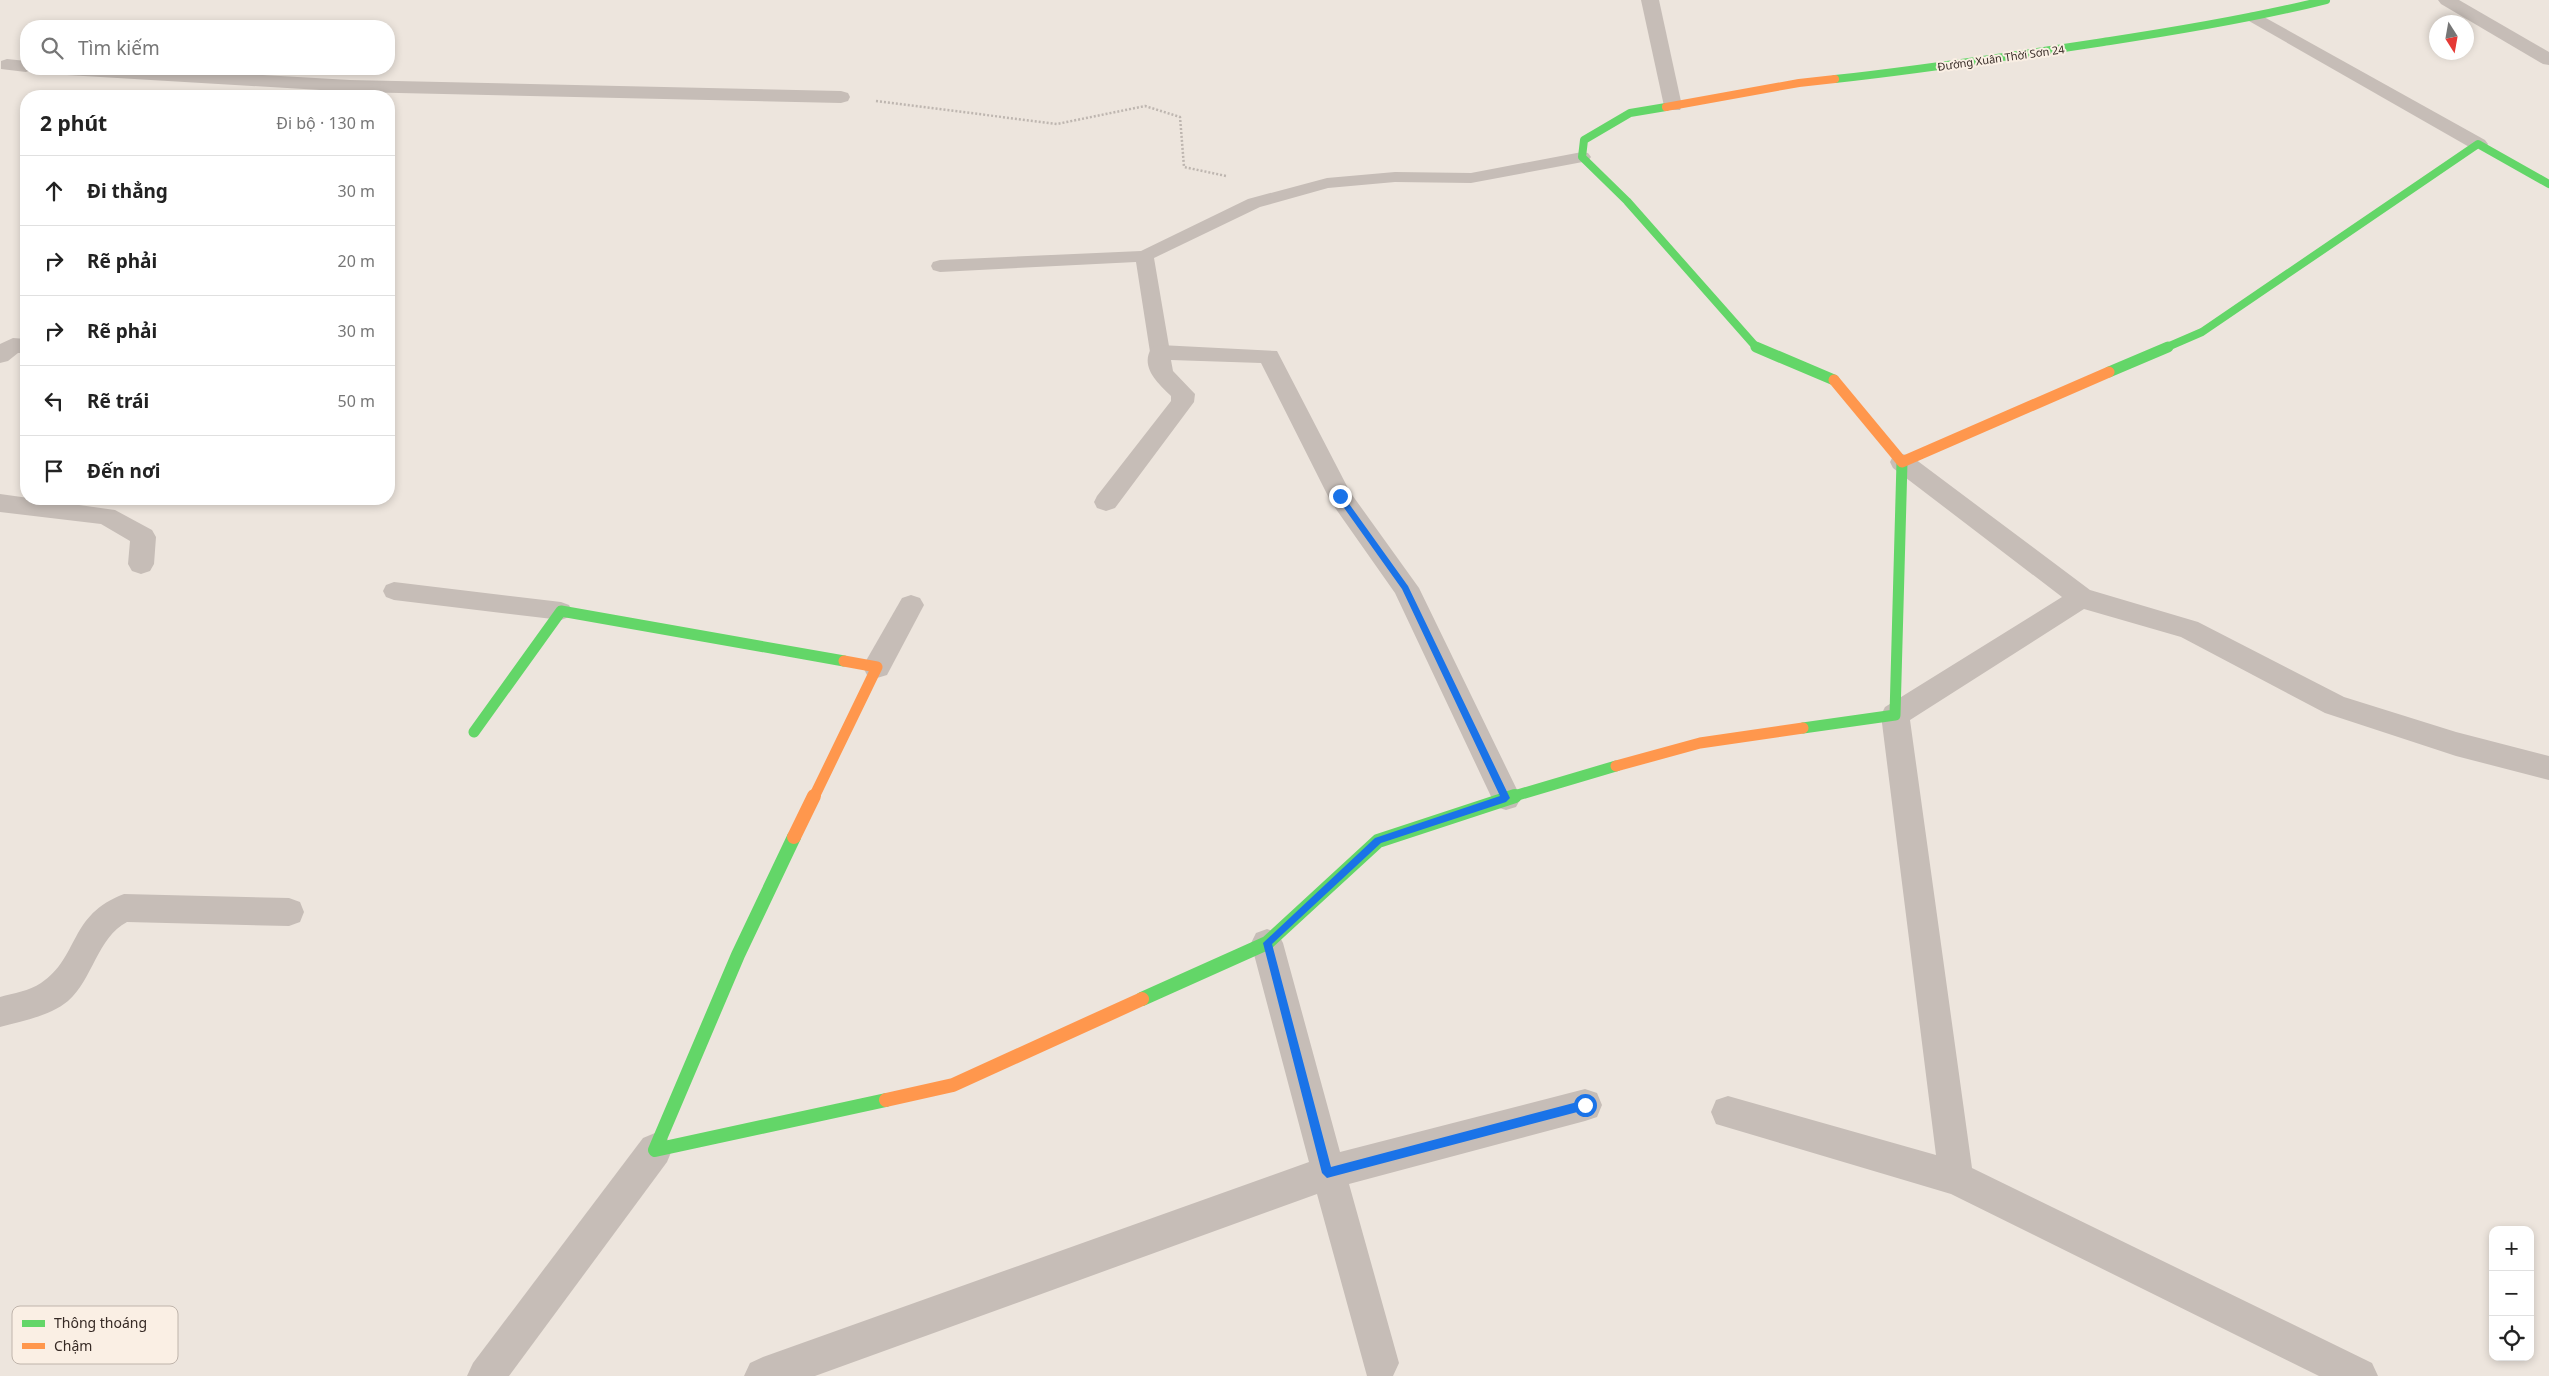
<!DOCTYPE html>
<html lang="vi">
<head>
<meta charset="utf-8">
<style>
  body { margin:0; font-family:"Noto Sans",sans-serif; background:#f6f6f6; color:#222 }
  .controls { position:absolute; right:15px; bottom:15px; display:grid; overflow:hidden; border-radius:10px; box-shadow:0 2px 8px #0003 }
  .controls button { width:45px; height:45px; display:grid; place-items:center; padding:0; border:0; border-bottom:1px solid #e0e0e0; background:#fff; color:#222; font:25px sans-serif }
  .compass { position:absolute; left:2429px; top:15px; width:45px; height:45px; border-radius:50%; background:#fff; box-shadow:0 2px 8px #0003; rotate:169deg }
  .stop { position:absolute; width:15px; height:15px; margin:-11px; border:4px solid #1a73e8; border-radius:50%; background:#fff }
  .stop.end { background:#1a73e8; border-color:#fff; box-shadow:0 1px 5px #0008 }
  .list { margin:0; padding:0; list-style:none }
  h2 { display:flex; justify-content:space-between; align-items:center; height:65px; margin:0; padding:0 20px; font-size:21px }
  h2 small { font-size:16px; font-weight:400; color:#767676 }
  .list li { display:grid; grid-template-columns:32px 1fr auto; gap:15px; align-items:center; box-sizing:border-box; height:70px; padding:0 20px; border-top:1px solid #e0e0e0 }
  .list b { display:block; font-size:19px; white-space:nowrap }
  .list em { font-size:16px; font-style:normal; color:#767676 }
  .icon { flex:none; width:28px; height:28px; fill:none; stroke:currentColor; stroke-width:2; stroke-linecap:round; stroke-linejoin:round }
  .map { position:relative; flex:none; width:2549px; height:1376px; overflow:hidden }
  .search { position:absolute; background:#fff; box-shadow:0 2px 8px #0003; left:20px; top:20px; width:375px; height:55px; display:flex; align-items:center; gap:12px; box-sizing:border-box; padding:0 18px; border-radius:20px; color:#767676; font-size:19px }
  .panel { position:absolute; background:#fff; box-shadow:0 2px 8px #0003; left:20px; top:90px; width:375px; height:415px; border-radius:20px }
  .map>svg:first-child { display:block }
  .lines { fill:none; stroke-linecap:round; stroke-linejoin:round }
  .path { stroke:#beb6b0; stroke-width:2.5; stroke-dasharray:2 2; stroke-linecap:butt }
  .lane { fill:#c6bdb7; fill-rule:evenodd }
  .street { fill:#c6bdb7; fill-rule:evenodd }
  .fast-far2 { stroke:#63d668; stroke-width:8 }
  .fast-far1 { stroke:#63d668; stroke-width:11 }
  .fast { stroke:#63d668; stroke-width:14 }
  .slow-far2 { stroke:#ff974d; stroke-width:8 }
  .slow-far1 { stroke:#ff974d; stroke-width:11 }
  .slow { stroke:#ff974d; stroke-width:14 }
  .route { fill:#1a73e8 }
  .labels { text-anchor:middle; stroke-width:4; stroke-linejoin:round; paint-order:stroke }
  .far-street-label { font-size:11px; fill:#362a25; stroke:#faefe4 }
  .key { fill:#faefe4; stroke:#bfb4ab; stroke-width:1 }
  .key-label { font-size:14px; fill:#362a25 }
</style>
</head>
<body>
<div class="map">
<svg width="2549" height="1376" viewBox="0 0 2549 1376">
  <rect width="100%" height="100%" fill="#ede5dd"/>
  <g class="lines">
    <polyline class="path" points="876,101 1057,124 1145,106 1180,117 1184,167 1226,176"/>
    <g class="lane">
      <polygon points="1582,152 1588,153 1591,157 1588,161 1471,183 1395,182 1328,188 1260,207 1154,258 1170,352 1167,357 1160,358 1153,357 1150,352 1136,262 940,272 933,270 931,266 933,262 940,260 1141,251 1248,199 1327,178 1395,172 1471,173"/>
      <polygon points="394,582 561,602 569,605 572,611 569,617 561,620 394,600 386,597 383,591 386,585"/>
    </g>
    <g class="street">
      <polygon points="1641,0 1659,0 1682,106 1680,110 1666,110 1664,106"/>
      <polygon points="2438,0 2459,0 2549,52 2549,65 2543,64 2441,4"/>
      <polygon points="2255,12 2485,140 2488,144 2485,148 2471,148 2249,21 2246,17 2249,13"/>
      <polygon points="7,59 26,61 26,69 33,69 26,72 1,69 1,61"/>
      <polygon points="58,69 155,69 350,80 841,91 848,93 850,97 848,101 841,103 355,92 352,96 334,96 337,91 67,75 60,73"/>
      <polygon points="13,338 26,339 26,353 18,353 8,361 0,363 0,344"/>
      <path d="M 1160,345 L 1277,351 L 1350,492 L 1419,588 L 1521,798 L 1516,807 L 1506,810 L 1496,807 L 1395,593 L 1331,502 L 1261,363 L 1171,360 L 1173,371 L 1195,394 L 1194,402 L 1115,508 L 1106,511 L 1097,508 L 1094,502 L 1097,496 L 1171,401 L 1171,396 C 1158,383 1139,367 1152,347 Z"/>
      <polygon points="1902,454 1911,456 2090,590 2198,622 2344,697 2456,732 2549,756 2549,780 2456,756 2325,713 2181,637 2084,609 1910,720 1972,1168 2372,1363 2378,1376 2319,1376 1951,1194 1716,1124 1711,1112 1716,1100 1728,1096 1936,1155 1881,715 1885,707 2062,597 1893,468 1890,462 1893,456"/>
      <polygon points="0,494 115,510 152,530 156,537 154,564 150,571 141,574 132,571 128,564 130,541 101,524 0,512"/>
      <polygon points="911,595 920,598 924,605 887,675 877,678 867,675 863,667 867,659 902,598"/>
      <path d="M 124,894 L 289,898 L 300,902 L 304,912 L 300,922 L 289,926 L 127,922 C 97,938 93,979 68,1001 C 50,1016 22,1021 0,1027 L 0,997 C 14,993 29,991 41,983 C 80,957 68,915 124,894 Z"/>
      <polygon points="1267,929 1278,933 1283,943 1340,1152 1585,1089 1597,1093 1602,1105 1597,1117 1585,1121 1349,1184 1399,1363 1393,1376 1367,1376 1317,1194 815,1376 744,1376 750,1363 763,1357 1309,1162 1251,943 1256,933"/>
      <polygon points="655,1133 667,1138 672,1150 667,1162 509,1376 467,1376 473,1363 643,1138"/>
    </g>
    <g class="fast-far2">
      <path d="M 1835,79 C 1927,69 2018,55 2110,41 C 2182,30 2255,18 2326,0"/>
      <polyline points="1666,107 1630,113 1584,140 1582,157 1627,201 1757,348"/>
      <polyline points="2165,348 2202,332 2478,144 2549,184"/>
    </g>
    <g class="fast-far1">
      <polyline points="1756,347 1834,380"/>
      <polyline points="2109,372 2168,347"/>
      <polyline points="1803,728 1895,715 1902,462"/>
      <polyline points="474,732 561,611 844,661"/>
      <polyline points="1511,797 1616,766"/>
    </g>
    <g class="fast">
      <polyline points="794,837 738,955 655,1150 886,1100"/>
      <polyline points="1142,999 1267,943 1378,841 1515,796"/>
    </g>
    <polyline class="slow-far2" points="1666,107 1799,83 1835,79"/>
    <g class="slow-far1">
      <polyline points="1834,380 1902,462 2109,372"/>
      <polyline points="1616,766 1700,743 1803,728"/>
      <polyline points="814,797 877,667 844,661"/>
    </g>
    <g class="slow">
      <polyline points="794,837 814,796"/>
      <polyline points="886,1100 953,1085 1142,999"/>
    </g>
  </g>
  <polygon class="route" points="1337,494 1342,494 1408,586 1510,798 1506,802 1381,843 1272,944 1331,1167 1585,1100 1590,1105 1585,1110 1327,1178 1322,1173 1263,943 1375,838 1500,796 1402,589 1337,498"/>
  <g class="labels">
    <g class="far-street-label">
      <text transform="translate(2001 58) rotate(-8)" y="4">Đường Xuân Thời Sơn 24</text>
    </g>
  </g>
  <rect x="12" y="1306" width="166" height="58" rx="8" class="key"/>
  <rect x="22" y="1320" width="23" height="7" fill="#63d668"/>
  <rect x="22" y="1343" width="23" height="6" fill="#ff974d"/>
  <g class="key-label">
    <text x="54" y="1328">Thông thoáng</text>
    <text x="54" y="1351">Chậm</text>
  </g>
</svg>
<div class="controls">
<button>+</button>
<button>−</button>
<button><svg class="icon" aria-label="locate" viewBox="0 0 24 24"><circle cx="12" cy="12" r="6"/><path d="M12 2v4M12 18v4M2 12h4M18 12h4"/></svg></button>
</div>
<svg class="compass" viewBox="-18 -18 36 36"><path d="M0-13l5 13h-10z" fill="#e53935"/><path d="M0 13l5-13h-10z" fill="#767676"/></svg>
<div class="stop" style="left:1585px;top:1105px"></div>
<div class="stop end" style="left:1340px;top:496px"></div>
<div class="search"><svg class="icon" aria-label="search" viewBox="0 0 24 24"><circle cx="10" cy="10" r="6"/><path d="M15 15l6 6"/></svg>Tìm kiếm</div>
<section class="panel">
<h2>2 phút<small>Đi bộ · 130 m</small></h2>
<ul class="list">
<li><svg class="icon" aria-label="ahead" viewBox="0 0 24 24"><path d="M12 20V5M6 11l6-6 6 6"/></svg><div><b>Đi thẳng</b></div><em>30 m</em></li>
<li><svg class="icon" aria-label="right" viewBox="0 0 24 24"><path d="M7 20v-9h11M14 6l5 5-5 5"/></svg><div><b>Rẽ phải</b></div><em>20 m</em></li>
<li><svg class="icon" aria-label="right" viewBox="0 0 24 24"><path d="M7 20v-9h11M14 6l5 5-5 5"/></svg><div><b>Rẽ phải</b></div><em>30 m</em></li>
<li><svg class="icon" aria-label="left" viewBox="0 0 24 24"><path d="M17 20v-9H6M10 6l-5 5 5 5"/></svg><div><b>Rẽ trái</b></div><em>50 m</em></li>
<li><svg class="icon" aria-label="arrive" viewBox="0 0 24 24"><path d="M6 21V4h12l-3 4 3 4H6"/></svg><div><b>Đến nơi</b></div></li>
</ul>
</section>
</div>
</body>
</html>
